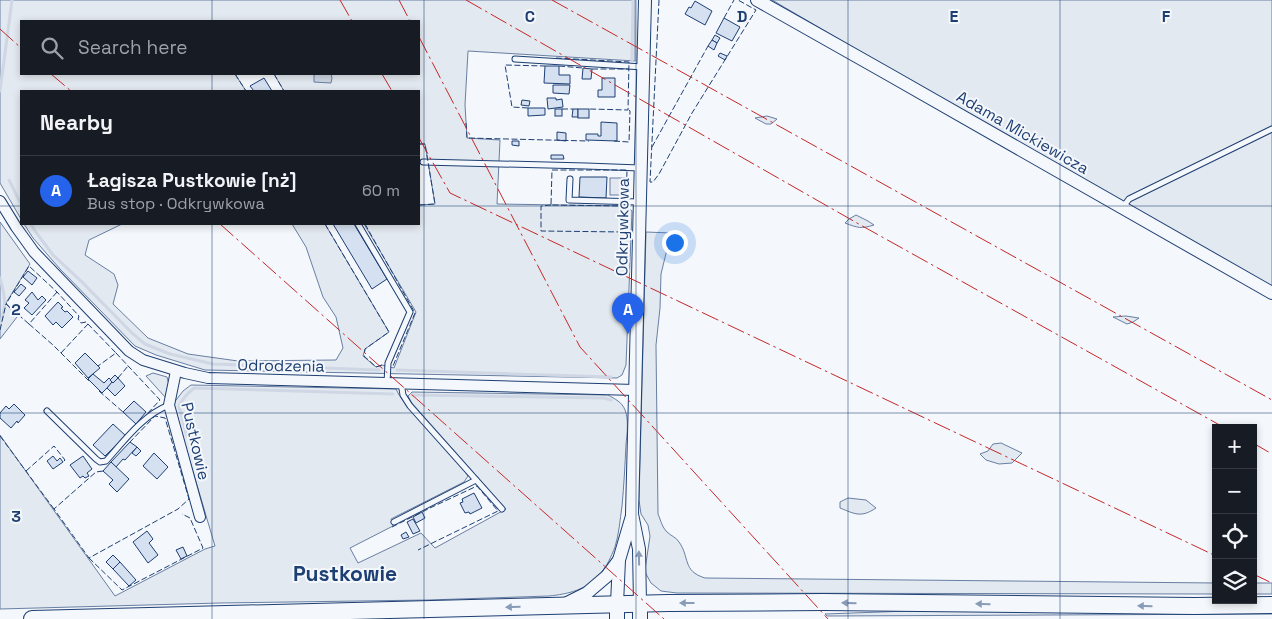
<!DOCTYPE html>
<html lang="en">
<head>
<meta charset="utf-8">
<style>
  body { margin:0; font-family:"Space Grotesk",sans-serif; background:#20242c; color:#f1f3f6 }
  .controls { position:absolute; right:15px; bottom:15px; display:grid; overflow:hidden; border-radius:0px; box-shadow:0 2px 8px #0003 }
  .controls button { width:45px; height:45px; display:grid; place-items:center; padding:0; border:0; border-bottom:1px solid #363941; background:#171b24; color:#f1f3f6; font:25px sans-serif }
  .you { position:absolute; left:674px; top:242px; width:18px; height:18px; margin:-12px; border:4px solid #fff; border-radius:50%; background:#1a73e8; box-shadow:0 0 0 8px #1a73e833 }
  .badge { display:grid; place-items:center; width:32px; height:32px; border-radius:50%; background:#2563eb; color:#fff; font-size:16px; font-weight:700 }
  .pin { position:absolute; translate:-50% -41px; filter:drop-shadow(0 1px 2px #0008) }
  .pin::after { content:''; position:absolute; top:26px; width:18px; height:15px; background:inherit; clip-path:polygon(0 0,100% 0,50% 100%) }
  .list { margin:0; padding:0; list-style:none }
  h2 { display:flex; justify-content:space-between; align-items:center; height:65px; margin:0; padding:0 20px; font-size:21px }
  h2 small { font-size:16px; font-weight:400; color:#9ea1a6 }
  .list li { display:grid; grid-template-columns:32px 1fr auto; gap:15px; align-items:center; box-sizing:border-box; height:70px; padding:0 20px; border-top:1px solid #363941 }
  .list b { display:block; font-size:19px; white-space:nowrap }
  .list p { margin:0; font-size:16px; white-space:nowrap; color:#9ea1a6 }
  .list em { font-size:16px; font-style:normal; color:#9ea1a6 }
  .icon { flex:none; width:28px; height:28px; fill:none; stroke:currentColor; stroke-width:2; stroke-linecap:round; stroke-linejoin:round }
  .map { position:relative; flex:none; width:1272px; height:619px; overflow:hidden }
  .search { position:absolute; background:#171b24; box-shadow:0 2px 8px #0003; left:20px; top:20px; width:400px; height:55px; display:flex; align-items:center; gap:12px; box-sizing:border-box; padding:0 18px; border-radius:0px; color:#9ea1a6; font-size:19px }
  .panel { position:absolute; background:#171b24; box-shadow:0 2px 8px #0003; left:20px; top:90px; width:400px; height:135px; border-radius:0px }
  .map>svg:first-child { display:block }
  .green { fill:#e3e9f0; stroke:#687fa3 }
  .parking { fill:#e3e8f0; stroke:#687fa3 }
  .water { fill:#cfd7e4; stroke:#687fa3 }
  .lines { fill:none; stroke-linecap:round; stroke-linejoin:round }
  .stream { stroke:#cfd7e4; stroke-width:3 }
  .building { fill:#d5e0f0; stroke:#1d3f73 }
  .service-casing { stroke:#1d3f73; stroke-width:7 }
  .minor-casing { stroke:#1d3f73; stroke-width:12 }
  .tertiary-casing { stroke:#1d3f73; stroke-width:14 }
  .secondary-casing { stroke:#1d3f73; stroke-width:16 }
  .primary-casing { stroke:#1d3f73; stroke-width:18 }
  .service { stroke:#f4f7fb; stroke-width:5 }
  .minor { stroke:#f4f7fb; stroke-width:10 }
  .tertiary { stroke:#f4f7fb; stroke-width:12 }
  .secondary { stroke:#f4f7fb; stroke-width:14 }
  .primary { stroke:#f4f7fb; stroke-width:16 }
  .fence { stroke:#1d3f73; stroke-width:1; stroke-dasharray:6 2.5; stroke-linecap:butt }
  .power { stroke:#c62828; stroke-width:1; stroke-dasharray:18 4 2.5 4; stroke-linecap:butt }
  .oneway { fill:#889bb7 }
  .grid { fill:none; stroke:#1d3f73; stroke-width:1; stroke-opacity:0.55 }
  .labels { text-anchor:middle; stroke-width:4; stroke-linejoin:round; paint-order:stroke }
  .street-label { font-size:16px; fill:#1d3f73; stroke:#f4f7fb }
  .district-label { font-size:21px; font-weight:bold; fill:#1d3f73; stroke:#f4f7fb }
  .grid-label { font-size:16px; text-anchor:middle; font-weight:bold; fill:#1d3f73; stroke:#f4f7fb; stroke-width:4; stroke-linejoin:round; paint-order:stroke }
</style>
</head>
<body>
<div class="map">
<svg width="1272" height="619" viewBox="0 0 1272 619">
  <rect width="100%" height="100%" fill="#f4f7fb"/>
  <g class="green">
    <polygon points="0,0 635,0 635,61 468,51 465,105 467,138 500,140 497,204 626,206 632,211 626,365 622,375 617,378 205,370 156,355 135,346 60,269 33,238 24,224 122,224 89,240 85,255 114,274 118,285 113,304 148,338 188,354 238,361 336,360 343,348 336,317 323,297 306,247 292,224 325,224 389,332 365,349 363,356 376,367 382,365 394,368 416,312 364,224 419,224 419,205 435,204 425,144 419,144 419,91 284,91 274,74 419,74 419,21 21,21 21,74 235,74 246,91 21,91 21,219 0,183"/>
    <polygon points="772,0 1272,0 1272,288 1121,204"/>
    <polygon points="767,116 777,119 771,124 766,124 755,118"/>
    <path d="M 856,215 L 868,221 L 874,225 C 861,229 858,228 845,223 L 849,219 Z"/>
    <polygon points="0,222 30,264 6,303 17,317 0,339"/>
    <path d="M 646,232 L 671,233 L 661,274 L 660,308 L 656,345 L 658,514 C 661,521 662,527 667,532 C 671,536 676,537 679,542 C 690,557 682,571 705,578 L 1216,583 L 1216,594 L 677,593 L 661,591 L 651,583 L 646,574 L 645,570 L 650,536 L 648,525 L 641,514 L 639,500 Z"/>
    <polygon points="1126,316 1139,318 1133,322 1127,324 1113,317"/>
    <polygon points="153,373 167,377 169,385 165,397 146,376"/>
    <path d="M 191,385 L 396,389 L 399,395 L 464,470 L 468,476 L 464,482 L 391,519 L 393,526 L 350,548 L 358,563 L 421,533 L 435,548 L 506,509 L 411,402 L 408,396 L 412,392 L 608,395 C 615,399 622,402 625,410 C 629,419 627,435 626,444 C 625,465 624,485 622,506 C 620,520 619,534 615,547 C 611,557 607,566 600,574 C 587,590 568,594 549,596 L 428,600 L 220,603 L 0,609 L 0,435 L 115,596 L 205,549 L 215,546 L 173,404 L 183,391 Z"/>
    <polygon points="1001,443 1022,453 1012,463 999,464 986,460 980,454 988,451 993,444"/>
    <path d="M 848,498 L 866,500 L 876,508 C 861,518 855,514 840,508 L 840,502 Z"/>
    <rect x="1253" y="583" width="19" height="11"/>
    <polygon points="908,611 1272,611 1272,614 827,616 825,614"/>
  </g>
  <rect class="parking" x="610" y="178" width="15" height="17"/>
  <polygon class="water" points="314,74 331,74 332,78 331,83 314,82"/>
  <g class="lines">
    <g class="stream">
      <polyline points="632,61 633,0"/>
      <polyline points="0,91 12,0"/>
      <polyline points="9,180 21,204"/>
      <polyline points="31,224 35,231 53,255 81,281 132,333 145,344 170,354 213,364 379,370"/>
      <path d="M 0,278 C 6,299 6,305 0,326"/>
      <polyline points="397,370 611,377"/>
      <polyline points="412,395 604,398 611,400"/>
      <path d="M 187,436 L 179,406 C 182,399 188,393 194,388 L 393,394"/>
    </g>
  </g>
  <g class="building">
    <polygon points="695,1 712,11 705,25 685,14 689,7 691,8"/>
    <polygon points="724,18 740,27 732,41 716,33"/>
    <polygon points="715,35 720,38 717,43 712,40"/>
    <polygon points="712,40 717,43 714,50 708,46"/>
    <polygon points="720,53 727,56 725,60 718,56"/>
    <polygon points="545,66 559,66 559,75 570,75 570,84 544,83"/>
    <polygon points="583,68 592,69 591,79 582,79"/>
    <polygon points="264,78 272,91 254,91 250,86"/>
    <polygon points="602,78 615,78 615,97 598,97 598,90 602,90"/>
    <polygon points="553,85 570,85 569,94 553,93"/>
    <polygon points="547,98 556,98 556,100 562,99 563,107 548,109"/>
    <polygon points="522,100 530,101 529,106 521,105"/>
    <polygon points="528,108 545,108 545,115 528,116"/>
    <rect x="555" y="109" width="7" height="7"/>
    <polygon points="573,109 578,109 578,117 572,117"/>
    <rect x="578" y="109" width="11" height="9"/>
    <polygon points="601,122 617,123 617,141 586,140 586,134 598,134 598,136 601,136"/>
    <polygon points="557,132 566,133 566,141 557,140"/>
    <polygon points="512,141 519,141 519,146 512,145"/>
    <polygon points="551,155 563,155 564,159 551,159"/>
    <polygon points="580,177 607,177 606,198 579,197"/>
    <polygon points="333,224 354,224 387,279 372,289"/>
    <polygon points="28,271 37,278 32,285 23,277"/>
    <polygon points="21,284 26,288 19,296 14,292"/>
    <polygon points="32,292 38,300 42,296 46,300 32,315 24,308 29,303 25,300"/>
    <polygon points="58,302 63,307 61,308 65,312 67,311 73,317 62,328 56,322 53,325 45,316"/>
    <polygon points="85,353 100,368 88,378 75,363"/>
    <polygon points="93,374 104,383 109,378 113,382 102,393 88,379"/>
    <polygon points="115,375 118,378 113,383 110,380"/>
    <polygon points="118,378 125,386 115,396 107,388 112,382 113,383"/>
    <polygon points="134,401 146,412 136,424 123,412"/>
    <polygon points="14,404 25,415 18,423 17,421 11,428 0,418 0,413 6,406 9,409"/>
    <polygon points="113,424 126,436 105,456 93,445"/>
    <polygon points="130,442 137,447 125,460 123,459 116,467 111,462"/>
    <polygon points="137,447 141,451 136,456 132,453"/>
    <polygon points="154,453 168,467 157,479 143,466"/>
    <polygon points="53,456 57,461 60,458 63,462 53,469 47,461"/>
    <polygon points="83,456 92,469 87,473 89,476 85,478 83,476 80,478 70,465"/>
    <polygon points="111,462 129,479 117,492 109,484 113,480 103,471"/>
    <polygon points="474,493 482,508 470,514 469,512 465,513 460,503 463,502 462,499"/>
    <polygon points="422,512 425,518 416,523 413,517"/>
    <polygon points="413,519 420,531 413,534 407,522"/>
    <polygon points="147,531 153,539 149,543 158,555 148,563 133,542"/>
    <polygon points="406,532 409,537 403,539 401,535"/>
    <polygon points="183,547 187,556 181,559 176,550"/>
    <polygon points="113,555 120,562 113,569 106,562"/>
    <polygon points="120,562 136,580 129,586 113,569"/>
  </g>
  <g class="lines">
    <defs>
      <g id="service">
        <polyline points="515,59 643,67"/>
        <polyline points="423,162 586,166 640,168"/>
        <polyline points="570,179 569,200 639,202"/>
        <polyline points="1123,207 1129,199 1272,129"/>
        <polyline points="358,224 410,312 388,363 387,383"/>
        <polyline points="401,383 403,395 410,406 502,509"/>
        <path d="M 47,411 L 96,459 L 100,462 L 106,461 C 124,441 143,415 169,405"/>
        <polyline points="394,522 476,480"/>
      </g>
      <g id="minor">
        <polyline points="0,201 16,227 34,252 129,351 143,360 185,373 208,378 635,390"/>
        <polyline points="176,371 169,405 200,517"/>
      </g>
      <g id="tertiary">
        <polyline points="757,0 888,74 1272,293"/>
        <polyline points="640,603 639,549 632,514 645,0"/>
        <polyline points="617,604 619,560 632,516"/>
        <polyline points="563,605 587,593 607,576 619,560"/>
      </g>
      <g id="secondary">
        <polyline points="640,603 640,619"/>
        <polyline points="617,604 617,619"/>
      </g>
      <polyline id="primary" points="32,619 668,603 823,602 1194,606 1272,605"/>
    </defs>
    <use href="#service" class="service-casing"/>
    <use href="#minor" class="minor-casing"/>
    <use href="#tertiary" class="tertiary-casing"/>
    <use href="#secondary" class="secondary-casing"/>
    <use href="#primary" class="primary-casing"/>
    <use href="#service" class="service"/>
    <use href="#minor" class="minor"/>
    <use href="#tertiary" class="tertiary"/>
    <use href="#secondary" class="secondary"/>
    <use href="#primary" class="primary"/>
    <g class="fence">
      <polyline points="659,0 650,182 653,182 659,174 692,113 756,10 738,0"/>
      <polyline points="724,18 734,0"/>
      <polyline points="556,58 629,62 628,110 589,109"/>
      <polyline points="559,66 583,68"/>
      <polyline points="592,69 629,69"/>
      <polyline points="235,74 246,91"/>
      <polyline points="274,74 284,91"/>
      <polyline points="528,108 512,107 505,65 545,66"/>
      <polyline points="562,109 573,109"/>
      <polyline points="466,123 467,138 589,141"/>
      <polyline points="614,141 629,142 630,111 629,110"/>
      <polyline points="419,144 425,144 435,204 419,205"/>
      <polyline points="652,147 708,46"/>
      <polygon points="552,170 627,170 626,206 551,205"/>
      <polyline points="551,205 541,206 541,231 625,232"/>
      <polyline points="325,224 389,332 365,349 364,356 376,367 382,365 385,366"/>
      <polyline points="365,224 415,313 393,366"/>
      <polyline points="57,292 29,324 6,304 29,266 57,292 79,316 78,319 81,323 86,322 116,353 98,366"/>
      <polyline points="29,324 53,345 90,382"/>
      <polyline points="0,330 6,304"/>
      <polyline points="61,353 88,324"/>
      <polyline points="116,353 160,400 147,414 146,413"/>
      <polyline points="118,378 128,366"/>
      <polyline points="99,391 123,412"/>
      <polyline points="0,436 54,509"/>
      <polyline points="26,471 54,446 65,460 63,462"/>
      <polyline points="103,471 96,472 54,509 89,558 178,509 189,499 165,418 155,416 130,442"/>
      <polyline points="392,527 430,508 477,486 498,511 418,550"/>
      <polyline points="89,558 122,590 203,548 190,518 182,514"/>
    </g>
    <g class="power">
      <polyline points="340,0 352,21"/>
      <polyline points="399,0 410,21"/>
      <polyline points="466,0 857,223 1225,428"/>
      <polyline points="552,0 1272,400"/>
      <polyline points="0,29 21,48"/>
      <polyline points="419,37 580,347 828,619"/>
      <polyline points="51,74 71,91"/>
      <polyline points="382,74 392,91"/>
      <polyline points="419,138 450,193 1216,556"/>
      <polyline points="220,224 664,619"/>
      <polyline points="1253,443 1272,454"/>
      <polyline points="1253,574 1272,583"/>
    </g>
  </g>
  <defs><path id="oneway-solid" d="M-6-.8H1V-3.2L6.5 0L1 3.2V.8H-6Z" transform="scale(1.25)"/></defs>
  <g class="oneway">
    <use href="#oneway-solid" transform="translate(639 558) rotate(-91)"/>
    <use href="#oneway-solid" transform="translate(687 603) rotate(180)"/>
    <use href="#oneway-solid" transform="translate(849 603) rotate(-179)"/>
    <use href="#oneway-solid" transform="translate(983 604) rotate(-179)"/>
    <use href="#oneway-solid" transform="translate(1145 606) rotate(-179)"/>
    <use href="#oneway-solid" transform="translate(513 607) rotate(178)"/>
  </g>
  <path class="grid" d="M 212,0 L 212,21M 424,0 L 424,619M 636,0 L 636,619M 848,0 L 848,619M 1060,0 L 1060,619M 212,74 L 212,91M 0,206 L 21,206M 419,206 L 1272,206M 212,224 L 212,619M 0,413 L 1272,413"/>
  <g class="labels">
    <g class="street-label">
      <text transform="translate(1023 132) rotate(30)" y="6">Adama Mickiewicza</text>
      <text transform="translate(622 227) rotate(-89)" y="6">Odkrywkowa</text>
      <text transform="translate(281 365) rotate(1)" y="6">Odrodzenia</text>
      <text transform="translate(196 441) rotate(77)" y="6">Pustkowie</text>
    </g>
    <g class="district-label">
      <text x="345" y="581">Pustkowie</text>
    </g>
  </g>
  <g class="grid-label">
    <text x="530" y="22">C</text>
    <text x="742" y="22">D</text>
    <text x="954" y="22">E</text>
    <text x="1166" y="22">F</text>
    <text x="16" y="315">2</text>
    <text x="16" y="522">3</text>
  </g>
</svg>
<div class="controls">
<button>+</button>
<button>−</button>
<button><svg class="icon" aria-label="locate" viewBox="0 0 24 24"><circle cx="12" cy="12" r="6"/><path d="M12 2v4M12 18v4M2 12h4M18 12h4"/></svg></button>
<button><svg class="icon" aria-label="layers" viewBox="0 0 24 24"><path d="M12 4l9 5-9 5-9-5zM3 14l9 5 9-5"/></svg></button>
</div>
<div class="you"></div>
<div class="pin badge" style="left:628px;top:334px">A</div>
<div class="search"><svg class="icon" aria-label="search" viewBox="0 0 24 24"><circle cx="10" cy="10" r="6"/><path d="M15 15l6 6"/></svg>Search here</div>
<section class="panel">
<h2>Nearby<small></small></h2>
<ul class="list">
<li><span class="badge">A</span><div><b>Łagisza Pustkowie [nż]</b><p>Bus stop · Odkrywkowa</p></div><em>60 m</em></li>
</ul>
</section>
</div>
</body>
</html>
